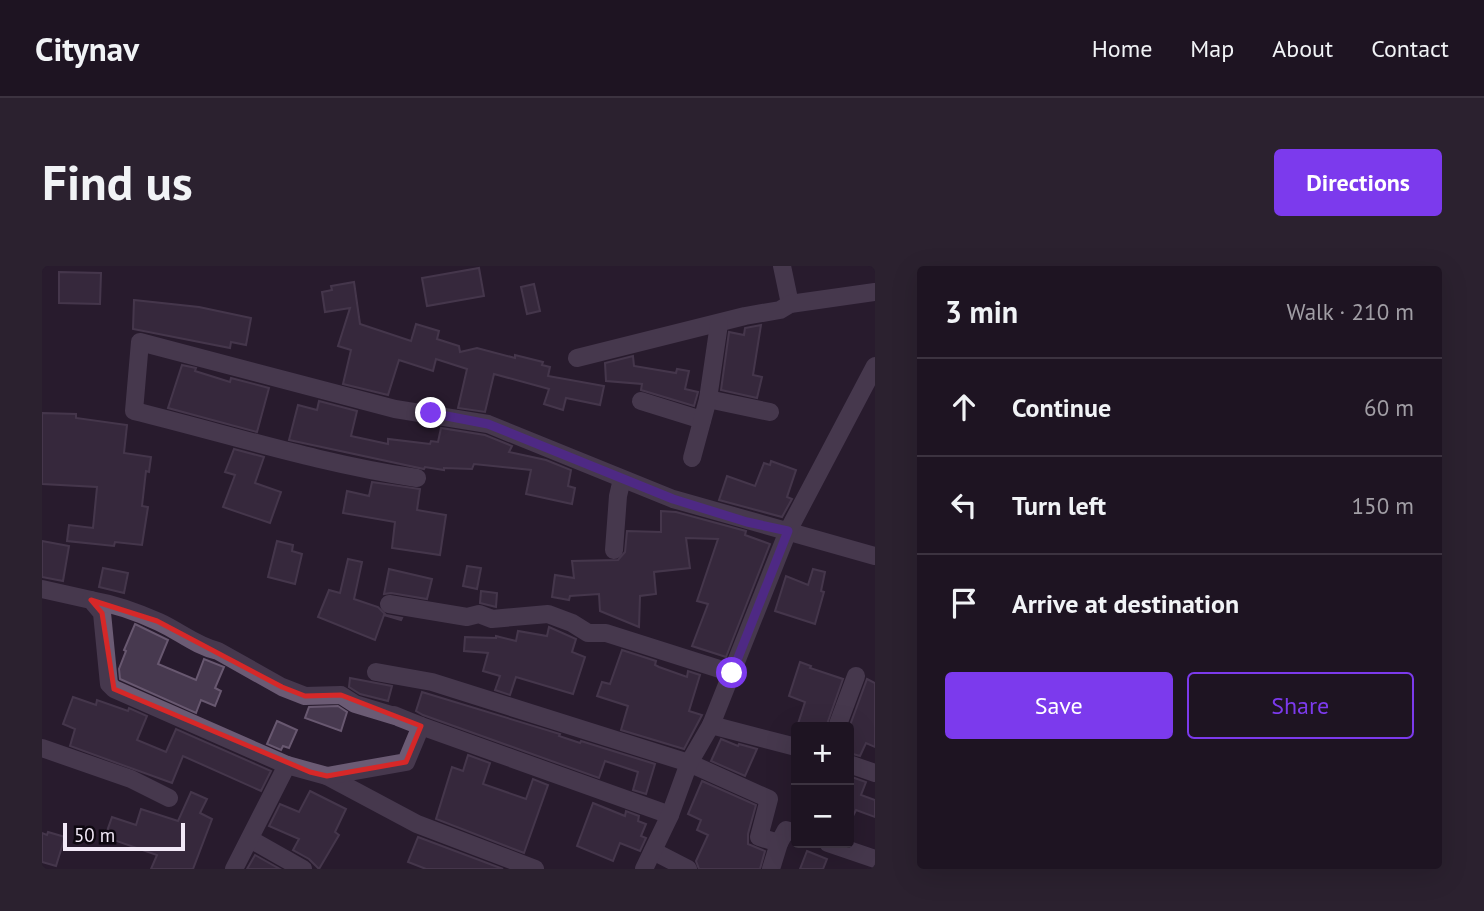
<!DOCTYPE html>
<html lang="en">
<head>
<meta charset="utf-8">
<style>
  body { margin:0; font-family:"PT Sans",sans-serif; background:#2b212f; color:#f1f3f6 }
  .controls { position:absolute; right:21px; bottom:21px; display:grid; overflow:hidden; border-radius:7px; box-shadow:0 7px 28px #0002 }
  .controls button { width:63px; height:63px; display:grid; place-items:center; padding:0; border:0; border-bottom:2px solid #3c3340; background:#1e1422; color:#f1f3f6; font:35px sans-serif }
  .scale { position:absolute; left:21px; bottom:18px; width:122px; box-sizing:border-box; padding-left:7px; border:4px solid #f2e9f7; border-top:0; font-size:19px; line-height:24px; white-space:nowrap; color:#f2e9f7; -webkit-text-stroke:5px #0e0810; paint-order:stroke }
  .stop { position:absolute; width:21px; height:21px; margin:-16px; border:5px solid #7c3aed; border-radius:50%; background:#fff }
  .stop.end { background:#7c3aed; border-color:#fff; box-shadow:0 2px 7px #0008 }
  .list { margin:0; padding:0; list-style:none }
  h2 { display:flex; justify-content:space-between; align-items:center; height:91px; margin:0; padding:0 28px; font-size:30px }
  h2 small { font-size:23px; font-weight:400; color:#a19ea5 }
  .list li { display:grid; grid-template-columns:46px 1fr auto; gap:21px; align-items:center; box-sizing:border-box; height:98px; padding:0 28px; border-top:2px solid #3c3340 }
  .list b { display:block; font-size:26px; white-space:nowrap }
  .list em { font-size:23px; font-style:normal; color:#a19ea5 }
  .actions { display:flex; gap:14px; padding:21px 28px }
  .actions a { flex:1; padding:16px 0; border:2px solid #7c3aed; border-radius:7px; text-align:center; font-size:24px; color:#7c3aed }
  .actions .main { background:#7c3aed; color:#fff }
  .icon { flex:none; width:38px; height:38px; fill:none; stroke:currentColor; stroke-width:2; stroke-linecap:round; stroke-linejoin:round }
  .map { position:relative; flex:none; width:833px; height:603px; overflow:hidden; border-radius:7px }
  header { display:flex; align-items:center; gap:42px; box-sizing:border-box; height:98px; padding:0 35px; background:#1e1422; border-bottom:2px solid #3c3340 }
  header strong { font-size:33px }
  nav { display:flex; gap:38px; margin-inline-start:auto; font-size:24px }
  .intro { display:flex; align-items:center; justify-content:space-between; box-sizing:border-box; height:168px; padding:0 42px }
  h1 { margin:0; font-size:49px }
  .button { padding:18px 32px; border-radius:7px; background:#7c3aed; color:#fff; font-size:24px; font-weight:700 }
  main { display:flex; gap:42px; padding:0 42px }
  aside { flex:1; background:#1e1422; border-radius:7px; box-shadow:0 7px 28px #0002 }
  .map>svg:first-child { display:block }
  .building { fill:#47394f; stroke:#685870; stroke-width:2 }
  .lines { fill:none; stroke-linecap:round; stroke-linejoin:round }
  .minor { stroke:#6b5b74; stroke-width:18 }
  .route { stroke:#7c3aed; stroke-width:9 }
  .marked { fill:none; stroke:#d62828; stroke-width:5; stroke-linejoin:round }
</style>
</head>
<body>
<header>
<strong>Citynav</strong>
<nav><a>Home</a><a>Map</a><a>About</a><a>Contact</a></nav>
</header>
<div class="intro"><h1>Find us</h1><a class="button">Directions</a></div>
<main>
<div class="map">
<svg width="833" height="603" viewBox="0 0 833 603">
  <rect width="100%" height="100%" fill="#281b2e"/>
  <g class="building">
    <polygon points="437,2 442,30 385,40 380,12"/>
    <polygon points="17,6 59,7 58,38 17,37"/>
    <polygon points="312,16 318,58 369,75 374,58 397,65 395,73 417,80 418,86 435,82 473,92 473,89 501,96 500,99 508,101 506,110 562,120 558,139 524,132 521,144 502,138 507,123 452,108 443,146 416,142 425,103 394,93 391,105 357,94 346,129 301,118 309,84 296,80 308,42 283,46 280,26 290,24 289,20"/>
    <polygon points="492,18 498,45 485,48 479,21"/>
    <polygon points="92,34 157,41 209,52 204,79 189,76 188,82 91,63"/>
    <polygon points="719,59 711,109 720,111 715,132 679,124 687,66 702,69 703,62"/>
    <polygon points="591,90 592,100 634,107 635,103 647,105 643,123 656,126 652,140 599,124 600,118 564,115 563,97"/>
    <polygon points="140,99 154,102 153,105 188,116 189,112 227,122 215,166 126,142"/>
    <polygon points="277,135 315,145 309,170 346,178 346,173 388,178 389,175 396,176 399,162 443,169 470,180 467,186 504,194 529,204 526,220 533,222 530,238 484,228 489,204 432,198 430,203 402,202 402,204 383,201 382,203 247,174 256,139 275,144"/>
    <polygon points="0,147 34,148 34,152 85,159 82,187 109,191 107,206 104,205 100,240 106,241 100,279 73,276 72,280 25,275 27,259 51,262 55,221 0,218"/>
    <polygon points="192,183 222,191 213,217 239,226 228,257 181,241 193,209 183,206"/>
    <polygon points="729,195 754,204 745,231 750,233 740,251 677,234 685,210 713,220 722,197 728,199"/>
    <polygon points="330,216 378,223 375,244 404,249 398,289 350,282 353,256 301,247 305,225 327,230"/>
    <polygon points="619,245 634,246 704,265 703,269 728,278 684,391 650,380 666,338 655,335 676,273 644,272 648,302 612,306 614,328 598,330 597,361 558,345 557,328 528,330 527,334 510,331 513,309 532,312 530,295 576,294 583,286 585,265 619,266"/>
    <polygon points="0,275 27,280 21,315 0,311"/>
    <polygon points="235,275 251,279 250,285 260,288 253,318 226,311"/>
    <polygon points="306,293 320,296 312,333 336,341 344,349 360,352 359,354 342,349 333,374 276,351 287,324 298,327"/>
    <polygon points="425,300 439,302 435,323 421,320"/>
    <polygon points="61,302 86,307 82,327 57,321"/>
    <polygon points="347,303 390,313 385,333 349,327 342,328"/>
    <polygon points="771,303 783,306 779,325 782,326 773,358 733,345 744,310 766,319"/>
    <polygon points="439,325 455,327 454,341 438,337"/>
    <polygon points="93,358 126,374 116,398 154,414 162,393 182,401 173,422 179,425 173,440 159,434 154,447 78,413 77,403 84,385 82,384"/>
    <polygon points="507,361 534,373 530,386 543,391 531,428 474,411 468,429 453,424 458,410 441,405 446,387 422,385 423,371 454,372 454,370 474,375 476,365 505,370"/>
    <polygon points="580,384 614,395 613,399 617,401 645,411 646,405 658,409 647,445 660,449 642,483 579,464 586,440 555,430 560,416 568,418"/>
    <polygon points="758,396 769,400 768,402 801,413 784,461 755,461 763,436 747,430"/>
    <polygon points="308,412 350,420 346,435 318,428 307,421"/>
    <polygon points="825,413 833,417 833,481 824,477 818,490 807,487 807,462"/>
    <polygon points="380,426 518,468 517,470 538,477 539,475 613,498 604,528 591,524 596,506 563,495 557,512 381,449 374,445"/>
    <polygon points="31,431 54,439 55,434 86,445 87,442 105,450 95,474 124,486 134,463 229,505 219,525 141,490 130,517 28,480 33,463 21,458"/>
    <polygon points="296,440 305,446 299,465 263,452 267,441"/>
    <polygon points="235,455 255,464 247,482 241,480 239,484 225,478"/>
    <polygon points="679,473 696,480 697,478 715,483 703,510 669,495"/>
    <polygon points="426,489 448,497 441,518 484,533 491,513 506,519 482,587 394,553 410,501 421,505"/>
    <polygon points="807,510 824,516 819,529 833,534 833,551 814,544 807,558"/>
    <polygon points="660,515 714,539 706,568 706,578 723,585 718,603 657,603 654,595 666,569 655,564 659,554 646,548"/>
    <polygon points="268,525 304,543 293,566 297,569 277,603 267,593 251,584 257,573 227,560 238,538 257,546"/>
    <polygon points="149,526 165,533 158,547 170,553 151,603 109,603 115,589 63,571 70,551 94,559 99,543 136,555"/>
    <polygon points="551,537 583,550 584,545 597,550 596,555 604,558 599,570 604,572 598,585 578,577 571,595 535,580"/>
    <polygon points="6,566 23,571 14,600 0,596 0,567 5,569"/>
    <polygon points="376,571 461,603 384,603 366,596"/>
    <polygon points="765,585 785,593 781,603 758,603"/>
    <polygon points="213,589 238,603 205,603"/>
  </g>
  <g class="lines">
    <g class="minor">
      <polyline points="740,0 748,38"/>
      <polyline points="535,92 703,50 738,44 748,38 833,26"/>
      <polyline points="666,133 728,146"/>
      <polyline points="599,135 660,154"/>
      <polyline points="650,192 666,133 677,58"/>
      <path d="M 375,212 C 279,198 186,168 92,145 L 98,76 L 353,143 L 446,158 L 631,233 L 833,290"/>
      <polyline points="572,284 576,230 580,213"/>
      <polyline points="0,323 49,334 60,347 67,418 72,423 245,499 285,510 375,558 493,603"/>
      <path d="M 49,334 C 72,338 95,346 117,356 C 137,365 154,380 176,385 L 240,421 L 263,430 L 299,429 L 313,438 L 356,451 L 379,460 L 352,449"/>
      <polyline points="347,338 425,351 437,348 450,353 506,348 530,357 546,367 564,367 690,407"/>
      <polyline points="334,406 390,416 647,497 727,533 717,571 737,577 744,564 754,567"/>
      <polyline points="669,459 754,481"/>
      <polyline points="795,461 814,410"/>
      <polyline points="0,482 89,513 127,532"/>
      <polyline points="807,498 833,507"/>
      <polyline points="285,510 364,496 379,460 628,549"/>
      <polyline points="208,573 261,603"/>
      <polyline points="786,577 833,593"/>
      <polyline points="611,585 646,603"/>
      <polyline points="192,603 245,499"/>
      <polyline points="602,603 628,549 647,497 669,459 746,265 833,100"/>
      <polyline points="729,603 737,577"/>
    </g>
  </g>
  <g class="lines">
    <polyline class="route" points="389,147 446,158 631,233 705,256 746,265 690,407"/>
  </g>
  <path d="M0 0H833V603H0ZM 49,334 L 115,355 L 240,421 L 263,430 L 299,429 L 379,460 L 364,496 L 285,510 L 268,506 L 72,423 L 60,347 Z" fill="#281b2e" fill-opacity=".55" fill-rule="evenodd"/>
  <path class="marked" d="M 49,334 L 115,355 L 240,421 L 263,430 L 299,429 L 379,460 L 364,496 L 285,510 L 268,506 L 72,423 L 60,347 Z"/>
</svg>
<div class="controls">
<button>+</button>
<button>−</button>
</div>
<div class="scale">50 m</div>
<div class="stop" style="left:690px;top:407px"></div>
<div class="stop end" style="left:389px;top:147px"></div>
</div>
<aside>
<h2>3 min<small>Walk · 210 m</small></h2>
<ul class="list">
<li><svg class="icon" aria-label="ahead" viewBox="0 0 24 24"><path d="M12 20V5M6 11l6-6 6 6"/></svg><div><b>Continue</b></div><em>60 m</em></li>
<li><svg class="icon" aria-label="left" viewBox="0 0 24 24"><path d="M17 20v-9H6M10 6l-5 5 5 5"/></svg><div><b>Turn left</b></div><em>150 m</em></li>
<li><svg class="icon" aria-label="arrive" viewBox="0 0 24 24"><path d="M6 21V4h12l-3 4 3 4H6"/></svg><div><b>Arrive at destination</b></div></li>
</ul>
<div class="actions"><a class="main">Save</a><a>Share</a></div>
</aside>
</main>
</body>
</html>
